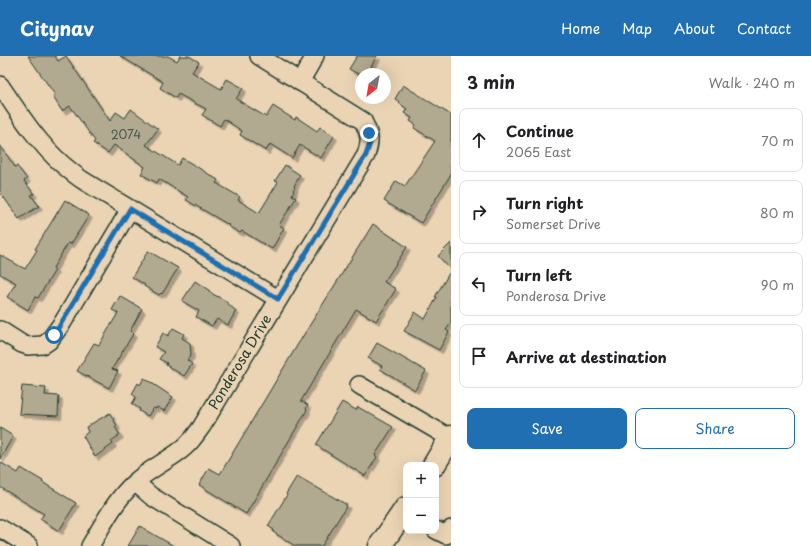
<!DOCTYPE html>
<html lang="en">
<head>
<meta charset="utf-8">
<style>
  body { margin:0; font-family:"Playpen Sans",sans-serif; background:#f2f2f2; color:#202124 }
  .controls { position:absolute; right:12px; bottom:12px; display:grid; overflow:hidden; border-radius:8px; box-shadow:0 4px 16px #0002 }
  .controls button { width:36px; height:36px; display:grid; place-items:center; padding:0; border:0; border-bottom:1px solid #e0e0e0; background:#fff; color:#202124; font:20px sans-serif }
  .compass { position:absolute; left:355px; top:12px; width:36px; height:36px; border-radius:50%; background:#fff; box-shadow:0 4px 16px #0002; rotate:211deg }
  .stop { position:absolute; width:12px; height:12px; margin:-9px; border:3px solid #1f6fb2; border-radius:50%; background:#fff }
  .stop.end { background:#1f6fb2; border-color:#fff; box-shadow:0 1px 4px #0008 }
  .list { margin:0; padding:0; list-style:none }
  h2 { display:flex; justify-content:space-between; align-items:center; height:52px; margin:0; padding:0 16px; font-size:17px }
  h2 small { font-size:13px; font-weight:400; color:#757577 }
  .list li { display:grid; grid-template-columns:26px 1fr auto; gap:12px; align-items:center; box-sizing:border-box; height:64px; margin:0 8px 8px; padding:0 8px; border:1px solid #e0e0e0; border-radius:8px }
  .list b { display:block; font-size:15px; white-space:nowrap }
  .list p { margin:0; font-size:13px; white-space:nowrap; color:#757577 }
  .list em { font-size:13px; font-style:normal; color:#757577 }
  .actions { display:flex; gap:8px; padding:12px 16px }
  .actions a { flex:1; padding:9px 0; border:1px solid #1f6fb2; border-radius:8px; text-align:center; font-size:14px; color:#1f6fb2 }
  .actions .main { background:#1f6fb2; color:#fff }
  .icon { flex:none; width:22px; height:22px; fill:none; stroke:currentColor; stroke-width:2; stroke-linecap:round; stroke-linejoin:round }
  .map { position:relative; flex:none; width:451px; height:490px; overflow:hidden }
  header { display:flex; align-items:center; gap:24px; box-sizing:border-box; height:56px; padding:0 20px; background:#1f6fb2; color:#fff }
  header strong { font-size:19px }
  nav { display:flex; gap:22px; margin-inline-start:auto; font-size:14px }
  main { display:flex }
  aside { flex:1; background:#fff }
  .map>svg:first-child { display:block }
  .building { fill:#b2aa90; stroke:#1f3d34; filter:url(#shadow) }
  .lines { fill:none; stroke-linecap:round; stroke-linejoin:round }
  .minor-casing { stroke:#1f3d34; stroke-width:20 }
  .major-casing { stroke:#1f3d34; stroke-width:25 }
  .minor { stroke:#ebd4b4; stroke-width:17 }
  .major { stroke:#ebd4b4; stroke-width:22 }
  .route { stroke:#1f6fb2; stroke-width:5 }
  .labels { text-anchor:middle; stroke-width:3; stroke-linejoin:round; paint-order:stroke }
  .number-label { font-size:12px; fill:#44584b }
  .street-label { font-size:14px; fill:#1f3d34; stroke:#ebd4b4 }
</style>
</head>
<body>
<header>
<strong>Citynav</strong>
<nav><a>Home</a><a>Map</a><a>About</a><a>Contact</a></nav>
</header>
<main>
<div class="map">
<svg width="451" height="490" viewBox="0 0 451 490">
  <defs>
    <filter id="shadow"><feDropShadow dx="3.5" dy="3.5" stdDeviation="0" flood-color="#0004"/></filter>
  </defs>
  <rect width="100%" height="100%" fill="#ebd4b4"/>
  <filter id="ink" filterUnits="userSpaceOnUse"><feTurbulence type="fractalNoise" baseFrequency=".025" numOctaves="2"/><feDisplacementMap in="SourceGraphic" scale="8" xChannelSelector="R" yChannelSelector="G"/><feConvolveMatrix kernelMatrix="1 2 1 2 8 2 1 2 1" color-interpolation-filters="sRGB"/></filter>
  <g filter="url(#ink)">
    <g class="building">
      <polygon points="28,0 55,0 58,5 66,0 110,65 116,56 125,62 131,53 158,73 146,89 178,109 182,102 194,109 218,124 216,127 240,141 238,144 259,157 278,126 275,125 285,109 300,119 294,130 295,131 293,134 294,135 292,139 296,142 279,169 284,172 272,193 242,175 240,177 228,170 229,169 186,144 188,141 159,123 157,127 141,118 145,111 114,89 108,97 93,87 95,85 70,50 62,55 53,41 55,39"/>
      <polygon points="120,0 168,0 177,5 180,0 189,0 199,6 192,16 221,33 227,23 243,32 236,43 266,61 273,50 295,64 296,61 317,75 320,71 334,80 321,102 300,89 292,102 270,88 266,95 240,79 242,75 224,63 220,70 202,59 206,53 178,38 176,42 160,32 163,26"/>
      <polygon points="357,0 377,0 371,10 383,18 358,18 349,13"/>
      <polygon points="403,29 451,59 451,118 421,167 384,145 396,125 405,130 435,85 414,72 416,69 410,65 412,62 404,57 407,53 399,47 400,46 395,43"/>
      <polygon points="0,89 15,111 17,110 27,123 24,125 34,138 31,139 39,150 19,163 0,136"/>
      <polygon points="65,144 89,159 71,188 68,187 53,212 55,214 38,242 35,241 28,254 7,241 16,227 0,218 0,199 25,213 37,194 35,193"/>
      <polygon points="373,168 407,191 384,226 396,233 376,265 356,253 301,345 308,349 306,353 307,354 246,458 199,429 209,412 220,418 298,288"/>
      <polygon points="451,187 451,267 446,274 449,276 439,294 404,275 415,256 425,263 437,241 435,241 451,214 438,200"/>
      <polygon points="148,195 178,212 162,238 161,237 159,239 144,230 145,229 132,221"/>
      <polygon points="195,225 210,235 209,236 224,244 236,255 228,269 217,263 212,270 196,261 199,255 182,245"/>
      <polygon points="120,240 142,253 130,275 133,278 112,313 118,315 109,332 77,315 94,287 99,289 118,257 112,254"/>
      <polygon points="173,272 184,278 182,282 190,287 191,299 187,304 192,308 184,320 166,309 167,307 159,303 164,296 155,291 163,277 168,280"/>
      <polygon points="377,287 426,315 415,334 380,313 382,310 368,302"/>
      <polygon points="144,322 173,341 164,355 157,351 156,353 153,352 148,360 139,355 140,353 132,348 136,341 132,338 138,327 140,329"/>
      <polygon points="22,330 46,332 45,339 59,340 58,360 19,358"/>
      <polygon points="342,346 356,354 358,351 393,371 375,399 377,401 365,420 316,389"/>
      <polygon points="110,357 117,370 115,371 120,379 111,385 113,388 95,401 83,380 88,376 86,371"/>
      <polygon points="0,372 13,380 0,403"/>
      <polygon points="0,406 18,417 21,412 43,425 42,426 76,447 59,475 40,463 44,458 0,431"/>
      <polygon points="297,420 347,449 322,490 295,490 273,476 274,474 268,470 287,439 286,438"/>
      <polygon points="140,470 153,478 174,490 128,490"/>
    </g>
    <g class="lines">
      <defs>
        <g id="minor">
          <polyline points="300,26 315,0"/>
          <path d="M 0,29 C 19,57 37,86 62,108 C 69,114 76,120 84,125 L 278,243"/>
          <polyline points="0,274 22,288 28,290 43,289 49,285 63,266 130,153"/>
          <polyline points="359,329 450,382"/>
          <polyline points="135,426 151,440 231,490"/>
          <polyline points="0,472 29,490"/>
          <polyline points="436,474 446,479 451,473"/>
          <path d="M 90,490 C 103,469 115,444 134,427 C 147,415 163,407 177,397 C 188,390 195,380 202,370 L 366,99 C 371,84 370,79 363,65 L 259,0"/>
        </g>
        <g id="major">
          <polyline points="434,409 451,381"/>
          <polyline points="380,490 406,452"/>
        </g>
      </defs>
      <use href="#minor" class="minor-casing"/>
      <use href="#major" class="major-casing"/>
      <use href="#minor" class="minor"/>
      <use href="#major" class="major"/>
    </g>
  </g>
  <g class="lines" filter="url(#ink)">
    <polyline class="route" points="54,279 130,153 278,243 366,99 370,87 369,77"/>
  </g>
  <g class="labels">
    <g class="number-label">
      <text x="126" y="83">2074</text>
    </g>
    <g class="street-label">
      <text transform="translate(240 306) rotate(-59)" y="5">Ponderosa Drive</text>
    </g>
  </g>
</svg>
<div class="controls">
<button>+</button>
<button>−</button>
</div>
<svg class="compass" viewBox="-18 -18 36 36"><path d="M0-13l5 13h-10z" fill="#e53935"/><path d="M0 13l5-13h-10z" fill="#757577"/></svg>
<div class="stop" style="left:54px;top:279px"></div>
<div class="stop end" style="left:369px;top:77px"></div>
</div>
<aside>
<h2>3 min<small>Walk · 240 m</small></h2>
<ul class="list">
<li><svg class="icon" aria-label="ahead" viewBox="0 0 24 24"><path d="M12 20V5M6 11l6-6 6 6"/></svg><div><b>Continue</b><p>2065 East</p></div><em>70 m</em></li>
<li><svg class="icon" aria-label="right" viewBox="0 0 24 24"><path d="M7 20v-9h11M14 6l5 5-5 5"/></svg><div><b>Turn right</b><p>Somerset Drive</p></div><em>80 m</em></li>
<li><svg class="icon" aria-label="left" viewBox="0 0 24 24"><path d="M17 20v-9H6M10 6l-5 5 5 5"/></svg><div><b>Turn left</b><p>Ponderosa Drive</p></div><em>90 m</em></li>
<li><svg class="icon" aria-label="arrive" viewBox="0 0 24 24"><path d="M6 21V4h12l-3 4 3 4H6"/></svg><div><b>Arrive at destination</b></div></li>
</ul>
<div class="actions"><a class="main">Save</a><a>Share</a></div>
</aside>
</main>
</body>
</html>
